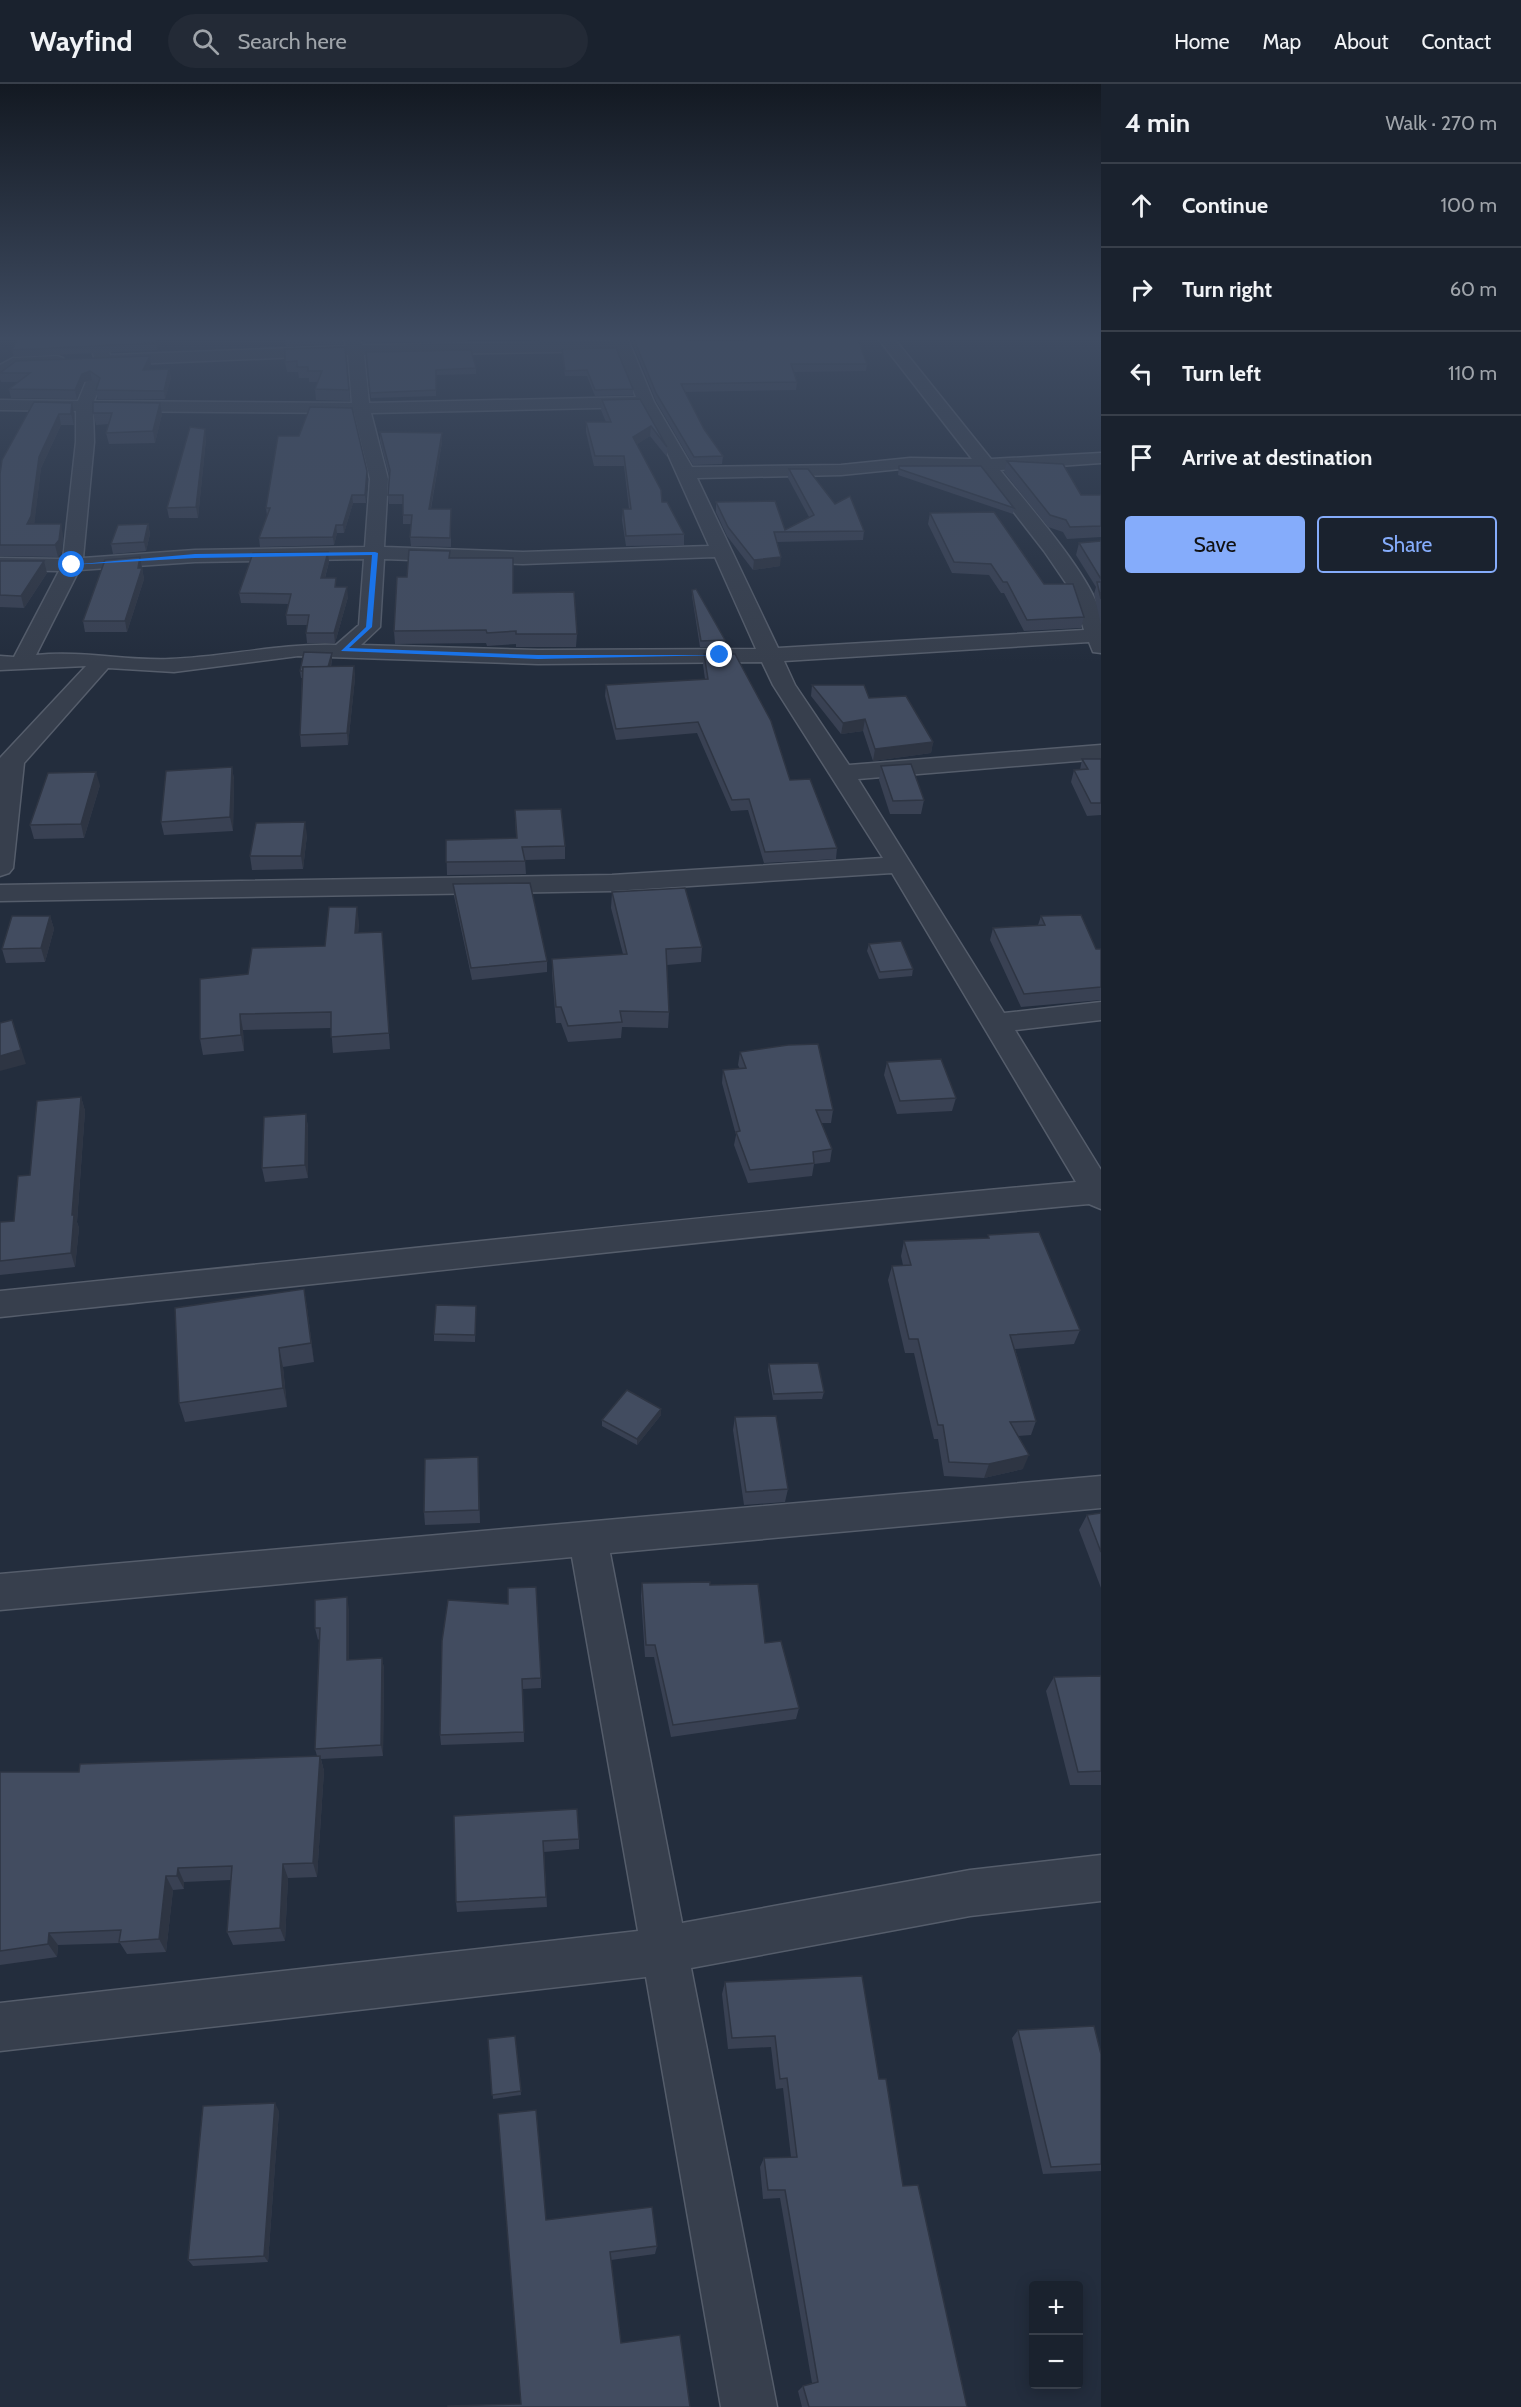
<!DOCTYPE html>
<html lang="en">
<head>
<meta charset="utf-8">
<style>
  body { margin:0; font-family:Cabin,sans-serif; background:#232a36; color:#f1f3f6 }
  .controls { position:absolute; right:18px; bottom:18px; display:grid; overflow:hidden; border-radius:6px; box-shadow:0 3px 15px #0003 }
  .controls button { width:54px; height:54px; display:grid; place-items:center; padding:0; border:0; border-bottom:2px solid #383f4a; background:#1a222e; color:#f1f3f6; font:30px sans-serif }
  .stop { position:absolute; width:18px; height:18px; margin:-14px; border:4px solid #1a73e8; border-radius:50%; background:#fff }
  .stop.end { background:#1a73e8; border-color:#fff; box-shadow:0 2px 6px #0008 }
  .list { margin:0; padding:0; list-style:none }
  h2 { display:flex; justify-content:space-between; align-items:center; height:78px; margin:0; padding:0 24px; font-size:26px }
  h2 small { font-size:20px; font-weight:400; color:#9fa4aa }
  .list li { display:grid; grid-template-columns:39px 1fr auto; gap:18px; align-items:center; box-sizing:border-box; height:84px; padding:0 24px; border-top:2px solid #383f4a }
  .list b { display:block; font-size:22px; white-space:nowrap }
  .list em { font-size:20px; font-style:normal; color:#9fa4aa }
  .actions { display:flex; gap:12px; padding:18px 24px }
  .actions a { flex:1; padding:14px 0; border:2px solid #85acfb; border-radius:6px; text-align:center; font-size:21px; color:#85acfb }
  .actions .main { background:#85acfb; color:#111 }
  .icon { flex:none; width:33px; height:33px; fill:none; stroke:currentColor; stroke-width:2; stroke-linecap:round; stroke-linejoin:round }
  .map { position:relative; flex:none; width:1101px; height:2323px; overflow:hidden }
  header { display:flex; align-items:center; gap:36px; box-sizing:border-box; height:84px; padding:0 30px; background:#1a222e; border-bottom:2px solid #383f4a }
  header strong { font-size:28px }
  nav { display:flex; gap:33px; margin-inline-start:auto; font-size:21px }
  .search { width:420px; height:54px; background:#232a36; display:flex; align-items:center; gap:15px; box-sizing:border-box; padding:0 21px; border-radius:33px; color:#9fa4aa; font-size:22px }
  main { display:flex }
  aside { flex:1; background:#1a222e }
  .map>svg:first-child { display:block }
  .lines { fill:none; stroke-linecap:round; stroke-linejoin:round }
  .street-casing { stroke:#555d6b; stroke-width:3 }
  .street { fill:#373f4d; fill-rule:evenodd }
  .wall { fill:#394153 }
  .shaded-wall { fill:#2e3543 }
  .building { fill:#424c60; stroke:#2e3543; stroke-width:1.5 }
  .route { fill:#1a73e8 }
</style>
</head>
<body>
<header>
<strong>Wayfind</strong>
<div class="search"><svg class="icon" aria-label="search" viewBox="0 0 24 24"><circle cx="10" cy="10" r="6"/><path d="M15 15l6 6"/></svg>Search here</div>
<nav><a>Home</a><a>Map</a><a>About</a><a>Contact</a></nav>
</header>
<main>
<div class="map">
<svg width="1101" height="2323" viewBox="0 0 1101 2323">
  <rect width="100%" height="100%" fill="#232d3d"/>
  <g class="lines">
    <defs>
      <g id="street">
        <path d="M 88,253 L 104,253 L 110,271 L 346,262 L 343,253 L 359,253 L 362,261 L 613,257 L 611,253 L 627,253 L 654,318 L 692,383 L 841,381 L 910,374 L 972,375 L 877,253 L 893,253 L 991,375 L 1101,369 L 1101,379 L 1000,386 C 1026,419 1094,494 1101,533 C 1101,544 1101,558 1101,569 L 1093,568 L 1089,558 L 784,577 L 795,601 L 849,681 L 1101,661 L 1101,675 L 858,695 L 1004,929 L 1101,918 L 1101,936 L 1015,946 L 1101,1086 L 1101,1125 L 1089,1120 C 726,1153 363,1196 0,1233 L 0,1207 C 359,1171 717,1130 1076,1098 L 892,789 L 612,807 L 0,817 L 0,801 L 612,791 L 883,774 L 773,601 L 762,578 L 538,580 L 298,572 L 174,588 L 108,584 L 24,679 L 13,784 L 9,789 L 0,792 L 0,674 L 86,582 L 0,586 L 0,572 L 14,573 L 59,487 L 0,486 L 0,474 L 63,475 L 76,358 L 76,327 L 0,326 L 0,316 L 78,317 L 95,276 ZM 617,267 L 636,313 L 369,319 L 364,271 ZM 348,271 L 352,319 L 94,317 L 109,281 ZM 641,323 L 666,366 L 709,462 L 523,468 L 384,463 L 388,395 L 371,329 ZM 93,327 L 354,329 L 370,395 L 365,463 L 195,466 L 83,474 L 94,358 ZM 910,384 L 981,386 L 1044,467 L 1072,508 L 1084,546 L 778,564 L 697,394 L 841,391 ZM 715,473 L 756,565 L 538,566 L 361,561 L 380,543 L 384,475 L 523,480 ZM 364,475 L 359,541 L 336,561 C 279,559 227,573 170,575 C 125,577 82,566 36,571 L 79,486 L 195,478 Z"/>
        <polygon points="57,272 63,274 65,277 63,280 17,284 0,293 0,281 13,274"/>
        <polygon points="1101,1392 1101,1424 610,1469 682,1839 970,1786 1101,1771 1101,1817 970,1832 691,1884 777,2323 721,2323 646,1893 0,1967 0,1919 638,1847 572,1473 0,1526 0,1490"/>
      </g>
    </defs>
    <use href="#street" class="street-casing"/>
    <use href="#street" class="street"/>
  </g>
  <g class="wall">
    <polygon points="19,253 160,260 157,266 14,273 12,266"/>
    <polygon points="285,253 342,253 343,260 286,262"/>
    <polygon points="361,253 468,253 468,257 364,259"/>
    <polygon points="559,253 610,253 609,255 559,256"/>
    <polygon points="630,253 684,253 685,257 744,257 742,253 857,253 867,280 866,287 794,288 797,298 796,306 685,308 704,345 723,372 722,380 693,381 656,317"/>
    <polygon points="345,263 350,317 316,316 315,305 318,298 309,298 309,294 299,294 298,288 287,288 285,278"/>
    <polygon points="562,265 633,305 633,311 595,312 587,292 565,292 562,270"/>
    <polygon points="366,268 476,284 476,290 436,291 436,312 371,314"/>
    <polygon points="151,280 148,286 169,285 171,294 165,315 98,315 96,306 98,300 92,296 84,298 77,315 11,314 9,305 19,298 1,298 0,295 0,289"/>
    <polygon points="640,315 667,363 667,373 650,352 637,360 662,418 684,450 684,461 626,462 622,436 623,425 629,425 624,382 594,382 586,348 586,338 606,338 601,326 602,316"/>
    <polygon points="34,318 74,329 74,341 61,341 41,384 34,440 63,451 62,467 58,473 0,472 0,390"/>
    <polygon points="93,329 162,330 155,359 109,360 106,349 109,340 96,341"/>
    <polygon points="380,348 442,358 431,425 451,425 451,463 411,462 410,453 411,440 403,440 403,420 389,420 388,411 389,391 380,357"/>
    <polygon points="206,355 198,434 169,434 167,424"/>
    <polygon points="1007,377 1081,411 1101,411 1101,453 1067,455 1063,448 1048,443 1004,388"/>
    <polygon points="899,382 1014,424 1013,430 898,391"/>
    <polygon points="789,385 835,420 864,447 863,456 777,458 780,482 753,486 727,452 716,428 716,418 785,446 809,433 788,394"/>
    <polygon points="368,395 366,419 353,419 344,449 337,449 334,461 260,463 259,454 267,432 266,424"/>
    <polygon points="930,429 1044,500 1084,533 1081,544 1024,547 1004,509 1001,509 989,491 952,489 928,440"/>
    <polygon points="148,440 150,450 146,467 113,470 111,460"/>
    <polygon points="1101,457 1101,541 1094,510 1096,503 1076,471 1079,459"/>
    <polygon points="450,467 450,474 513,509 577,550 576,563 516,563 516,560 487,562 486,559 395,560 394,547 407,493"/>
    <polygon points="328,468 329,478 325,494 337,503 348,513 335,559 307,559 306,549 307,541 287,541 286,531 289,520 241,519 239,509"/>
    <polygon points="140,473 144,495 127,548 85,548 83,537"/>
    <polygon points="0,477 47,489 24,524 0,523"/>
    <polygon points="692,506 725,556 724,563 700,563 692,512"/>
    <polygon points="332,569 332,575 331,583 354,582 355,594 348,661 301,663 300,651 302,594 301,594 300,587"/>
    <polygon points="704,570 837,764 836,775 764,779 748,726 731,727 697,649 616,656 605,612 606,601 705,595 703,581"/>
    <polygon points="812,601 869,614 933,658 931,669 873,677 863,647 841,650 811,612"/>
    <polygon points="1082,675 1101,675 1101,731 1087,732 1071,698 1074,686 1080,686"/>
    <polygon points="881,682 924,716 921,730 890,730 879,696"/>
    <polygon points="232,683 234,696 233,747 164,751 161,738"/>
    <polygon points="100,701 84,754 34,755 30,741"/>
    <polygon points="515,726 565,762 565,775 525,776 526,790 447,791 446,756 516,754"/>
    <polygon points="307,751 303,785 252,786 250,772"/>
    <polygon points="453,800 547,877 547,888 472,896 454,812"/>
    <polygon points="612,808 702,863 701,878 667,881 669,928 668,944 622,943 621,954 568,958 561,939 556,939 552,890 552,875 623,870 611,824"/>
    <polygon points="50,832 54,845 45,878 6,879 2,865"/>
    <polygon points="1041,832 1096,865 1101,866 1101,916 1021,923 990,856 993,844 1038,841"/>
    <polygon points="359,838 358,849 382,848 390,965 333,969 331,944 243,946 244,967 203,971 200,955 248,890 325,862"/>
    <polygon points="869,860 913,885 912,892 879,895 867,867"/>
    <polygon points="740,968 833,1026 831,1039 821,1039 832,1065 830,1078 814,1080 812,1092 748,1099 734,1061 736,1051 722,999 723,986 740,985 738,981"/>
    <polygon points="887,978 956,1014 952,1027 897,1030 884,991"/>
    <polygon points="81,1013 85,1027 77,1138 79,1144 75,1183 0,1191 0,1138 14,1137 30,1091"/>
    <polygon points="306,1030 308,1044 308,1094 265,1098 262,1084"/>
    <polygon points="988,1151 1080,1246 1074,1260 1015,1265 1036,1337 1031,1351 1018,1352 1023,1385 984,1394 944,1392 938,1355 934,1355 914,1269 905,1269 888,1196 892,1182 903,1181 901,1172 904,1157 988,1154"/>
    <polygon points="304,1205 307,1224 314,1278 283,1283 287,1323 185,1338 179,1319"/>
    <polygon points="476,1222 475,1258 434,1257 434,1250"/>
    <polygon points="769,1280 824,1308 822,1315 773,1316 768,1286"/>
    <polygon points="661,1331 637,1361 602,1342 602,1336"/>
    <polygon points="735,1333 788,1405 785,1418 744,1421 733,1346"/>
    <polygon points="478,1373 480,1439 425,1441 424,1428"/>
    <polygon points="1101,1429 1101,1504 1079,1446 1087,1431"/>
    <polygon points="642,1499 710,1501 799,1624 796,1635 671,1653 654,1573 645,1573 641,1512"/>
    <polygon points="349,1525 349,1576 382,1574 384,1585 383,1672 321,1675 324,1687 317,1793 288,1794 285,1857 233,1861 227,1848 231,1796 184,1798 184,1805 173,1806 166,1868 127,1870 120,1859 58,1861 57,1873 0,1881 0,1688 79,1688 317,1672 315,1665 319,1555 318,1556 315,1544"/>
    <polygon points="442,1557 541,1594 541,1604 523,1605 524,1658 441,1661 440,1651"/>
    <polygon points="1101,1592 1101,1701 1070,1701 1046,1607 1054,1593"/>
    <polygon points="454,1732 579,1755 579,1765 544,1768 547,1823 457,1828 456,1818"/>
    <polygon points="725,1898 879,1995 903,2102 967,2323 802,2323 798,2307 803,2302 812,2299 780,2114 763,2115 760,2083 764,2074 791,2073 783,2004 776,2005 771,1963 728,1965 722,1910"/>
    <polygon points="1018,1946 1101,1970 1101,2087 1043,2090 1012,1954"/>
    <polygon points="515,1952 521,2011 493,2015 488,1955"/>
    <polygon points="279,2027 268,2178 193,2182 188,2176"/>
    <polygon points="546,2136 657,2162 655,2170 611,2176 621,2259 521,2320"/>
  </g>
  <g class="shaded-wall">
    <polygon points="159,253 160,260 157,266 156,259"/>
    <polygon points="150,272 151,280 145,295 143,286"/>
    <polygon points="169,285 171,294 165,315 164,307"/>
    <polygon points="90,287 92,296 84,298 77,315 75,306 82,290"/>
    <polygon points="72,319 74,329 74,341 71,330"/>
    <polygon points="160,319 162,330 155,359 153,347"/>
    <polygon points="59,330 61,341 41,384 34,443 27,440 39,373"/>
    <polygon points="651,342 650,352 633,363 633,353"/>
    <polygon points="205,345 206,355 198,434 196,423"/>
    <polygon points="442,349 442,358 429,434 429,425"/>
    <polygon points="367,387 368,395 366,419 365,411"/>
    <polygon points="352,411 353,419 344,449 343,441"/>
    <polygon points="61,440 63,451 62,467 58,473 55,461"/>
    <polygon points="148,440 150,450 146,467 144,458"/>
    <polygon points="336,441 337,449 334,461 333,453"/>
    <polygon points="328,468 329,478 322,504 321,494"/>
    <polygon points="140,473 144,495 127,548 125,537"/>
    <polygon points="781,473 780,482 753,486 754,476"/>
    <polygon points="44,477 47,489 24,524 21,512"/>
    <polygon points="347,503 348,513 335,559 334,549"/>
    <polygon points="332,569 332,575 328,594 327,587"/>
    <polygon points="354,582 355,594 348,661 347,649"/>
    <polygon points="865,635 863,647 841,650 843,639"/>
    <polygon points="933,658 931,669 873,677 875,665"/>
    <polygon points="232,683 234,696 233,747 230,733"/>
    <polygon points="96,688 100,701 84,754 81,740"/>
    <polygon points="305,738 307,751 303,785 301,772"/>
    <polygon points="357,823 359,838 357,865 355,849"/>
    <polygon points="50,832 54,845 45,878 41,864"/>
    <polygon points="240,930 243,946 244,967 241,951"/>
    <polygon points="12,936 26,980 0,987 0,972"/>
    <polygon points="81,1013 85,1027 77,1138 79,1144 75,1183 71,1169 72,1131"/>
    <polygon points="306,1030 308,1044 308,1094 305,1081"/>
    <polygon points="304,1205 307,1224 314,1278 311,1259"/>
    <polygon points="279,1264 283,1283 287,1323 283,1304"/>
    <polygon points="661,1325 661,1331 637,1361 637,1355"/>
    <polygon points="1029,1371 1023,1385 984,1394 989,1380"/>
    <polygon points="347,1513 349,1525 349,1587 347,1576"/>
    <polygon points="382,1574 384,1585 383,1672 381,1661"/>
    <polygon points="320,1672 324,1687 317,1793 313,1779"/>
    <polygon points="283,1780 288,1794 285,1857 280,1844"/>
    <polygon points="178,1784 184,1798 184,1805 177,1792"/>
    <polygon points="166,1792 173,1806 166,1868 159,1855"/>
    <polygon points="49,1849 58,1861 57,1873 48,1860"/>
    <polygon points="275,2019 279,2027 268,2178 264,2172"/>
  </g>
  <g class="building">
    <polygon points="19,253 158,253 156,259 12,266"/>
    <polygon points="633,253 684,253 685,257 747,257 745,253 857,253 867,280 791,280 797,298 681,300 704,345 723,372 694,373 656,309"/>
    <polygon points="345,263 349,306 315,305 322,287 308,287 308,283 297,283 297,277 285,278 285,265"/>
    <polygon points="616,264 633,305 595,306 587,286 565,287 562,265"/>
    <polygon points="471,266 476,284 436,286 436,306 370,309 366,268"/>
    <polygon points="150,272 143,286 169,285 164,307 96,306 100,294 90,287 82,290 75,306 9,305 30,289 0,289 16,277"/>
    <polygon points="640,315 667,363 651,342 633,353 661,406 662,418 667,418 684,450 626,452 623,425 631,425 624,372 595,372 586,338 611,338 602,316"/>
    <polygon points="34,318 72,319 71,330 59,330 39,373 31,432 27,440 61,440 59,456 55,461 0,461 0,390 2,376"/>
    <polygon points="93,318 160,319 153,347 106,349 112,329 93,329"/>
    <polygon points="310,323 352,324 367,387 365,411 352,411 343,441 336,441 333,453 259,454 270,424 266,424 278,352 299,352"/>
    <polygon points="190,343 205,345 196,423 167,424"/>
    <polygon points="380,348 442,349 429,425 451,425 450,454 410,453 412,431 403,431 403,411 388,411 390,386"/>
    <polygon points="1007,377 1063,380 1081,411 1101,411 1101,442 1070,443 1066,436 1050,431"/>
    <polygon points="899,382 981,382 1014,424 899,385"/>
    <polygon points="789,385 808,385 835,420 850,412 864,447 774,448 781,473 754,476 728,443 716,418 775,417 785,446 814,431"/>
    <polygon points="994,428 1044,500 1073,500 1084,533 1027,536 1007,498 1003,498 991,480 954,478 930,429"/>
    <polygon points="148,440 144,458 111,460 118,441"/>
    <polygon points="1101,457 1101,495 1079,459"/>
    <polygon points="409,466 450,467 449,474 513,474 513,509 574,508 577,550 516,550 516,547 487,549 486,546 394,547 397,493 407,493"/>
    <polygon points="328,468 321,494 336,494 335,503 347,503 334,549 306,549 309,531 286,531 291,510 239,509 253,469"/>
    <polygon points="140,473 138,484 142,484 125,537 83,537 105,476"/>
    <polygon points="0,477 44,477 21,512 0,511"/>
    <polygon points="1097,498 1101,498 1101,515"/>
    <polygon points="696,505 725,556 701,557 692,506"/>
    <polygon points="304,568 332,569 328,583 303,583 303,587 300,587"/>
    <polygon points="704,570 735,570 771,637 790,696 810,695 837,764 765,768 749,715 732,716 698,638 616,645 606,601 708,595"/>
    <polygon points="354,582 347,649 300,651 303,583"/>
    <polygon points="812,601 864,601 869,614 906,612 933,658 875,665 865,635 843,639"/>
    <polygon points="1082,675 1101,675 1101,719 1091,719 1074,686 1088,685"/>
    <polygon points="911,680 924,716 893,717 881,682"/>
    <polygon points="232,683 230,733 161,738 166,687"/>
    <polygon points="96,688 81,740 30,741 48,689"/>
    <polygon points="561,725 565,762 522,763 525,777 446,778 446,756 517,754 515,726"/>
    <polygon points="305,738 301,772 250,772 256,739"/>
    <polygon points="530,799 547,877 471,884 453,800"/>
    <polygon points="685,804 702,863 666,865 669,928 620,927 622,938 568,942 561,923 556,923 552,875 627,870 612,808"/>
    <polygon points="329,823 357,823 355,849 382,848 389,949 331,953 331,928 240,930 241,951 200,955 200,895 248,890 252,864 325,862"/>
    <polygon points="1081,831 1096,865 1101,865 1101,903 1024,910 993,844 1045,841 1041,832"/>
    <polygon points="12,832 50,832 41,864 2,865"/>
    <polygon points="901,857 913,885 880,888 869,860"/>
    <polygon points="12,936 21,966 0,972 0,939"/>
    <polygon points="818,960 833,1026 816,1026 832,1065 813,1068 814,1079 750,1086 736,1048 740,1047 723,986 746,984 740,968 788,961"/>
    <polygon points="941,975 956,1014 900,1017 887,978"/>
    <polygon points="81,1013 72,1131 74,1131 71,1169 0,1177 0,1138 14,1137 18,1092 30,1091 37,1017"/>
    <polygon points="306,1030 305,1081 262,1084 264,1033"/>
    <polygon points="1039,1148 1080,1246 1010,1251 1036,1337 1010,1338 1029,1371 989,1380 949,1378 943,1341 938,1341 918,1255 909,1255 892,1182 911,1181 904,1157 989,1154 988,1151"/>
    <polygon points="304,1205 311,1259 279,1264 283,1304 179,1319 175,1224"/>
    <polygon points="436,1221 476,1222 475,1251 434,1250"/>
    <polygon points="818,1279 824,1308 774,1310 769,1280"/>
    <polygon points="627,1306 661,1325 637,1355 602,1336"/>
    <polygon points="776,1332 788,1405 746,1408 735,1333"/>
    <polygon points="478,1373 479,1426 424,1428 425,1375"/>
    <polygon points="1101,1429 1101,1468 1087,1431"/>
    <polygon points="710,1498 710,1501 758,1500 765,1559 781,1557 799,1624 673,1641 655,1561 646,1561 642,1499"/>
    <polygon points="536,1503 541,1594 522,1595 524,1648 440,1651 442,1557 448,1516 508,1520 508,1504"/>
    <polygon points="347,1513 347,1576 382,1574 381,1661 315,1665 320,1544 315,1544 315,1516"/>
    <polygon points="1101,1592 1101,1687 1078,1688 1054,1593"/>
    <polygon points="320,1672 313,1779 283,1780 280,1844 227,1848 232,1782 178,1784 177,1792 166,1792 159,1855 119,1858 121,1846 49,1849 48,1860 0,1867 0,1688 79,1688 80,1680"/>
    <polygon points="577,1725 579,1755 543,1757 546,1813 456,1818 454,1732"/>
    <polygon points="862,1892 879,1995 886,1995 903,2102 918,2101 967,2323 809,2323 803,2302 818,2298 785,2106 768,2106 764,2074 797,2073 787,1994 780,1995 775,1952 732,1954 725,1898"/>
    <polygon points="1094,1942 1101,1970 1101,2080 1051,2083 1018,1946"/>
    <polygon points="515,1952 521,2007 492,2011 488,1955"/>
    <polygon points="275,2019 264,2172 188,2176 203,2022"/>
    <polygon points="536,2026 546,2136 652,2123 657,2162 610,2168 621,2259 680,2251 690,2323 448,2323 448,2322 521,2320 498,2030"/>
  </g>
  <linearGradient id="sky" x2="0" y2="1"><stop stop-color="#131922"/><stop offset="0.44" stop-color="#3f4c62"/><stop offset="1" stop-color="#3f4c62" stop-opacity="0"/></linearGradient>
  <rect width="1101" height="578" fill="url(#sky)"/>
  <polygon class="route" points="375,468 378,469 372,543 349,564 538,571 723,571 538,575 341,567 366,543 372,471 195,474 69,481 195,470"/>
</svg>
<div class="controls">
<button>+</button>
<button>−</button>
</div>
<div class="stop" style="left:72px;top:481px"></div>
<div class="stop end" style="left:720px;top:571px"></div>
</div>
<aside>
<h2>4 min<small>Walk · 270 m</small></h2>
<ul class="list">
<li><svg class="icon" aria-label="ahead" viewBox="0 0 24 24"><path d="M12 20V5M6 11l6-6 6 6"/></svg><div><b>Continue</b></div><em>100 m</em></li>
<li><svg class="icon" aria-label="right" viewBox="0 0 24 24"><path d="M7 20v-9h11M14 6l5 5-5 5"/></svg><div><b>Turn right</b></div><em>60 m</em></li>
<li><svg class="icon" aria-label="left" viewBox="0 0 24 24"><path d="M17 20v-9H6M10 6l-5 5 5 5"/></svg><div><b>Turn left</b></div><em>110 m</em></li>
<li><svg class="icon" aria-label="arrive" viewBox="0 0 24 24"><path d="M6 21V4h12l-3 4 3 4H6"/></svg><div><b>Arrive at destination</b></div></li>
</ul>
<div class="actions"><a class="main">Save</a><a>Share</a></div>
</aside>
</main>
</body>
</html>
